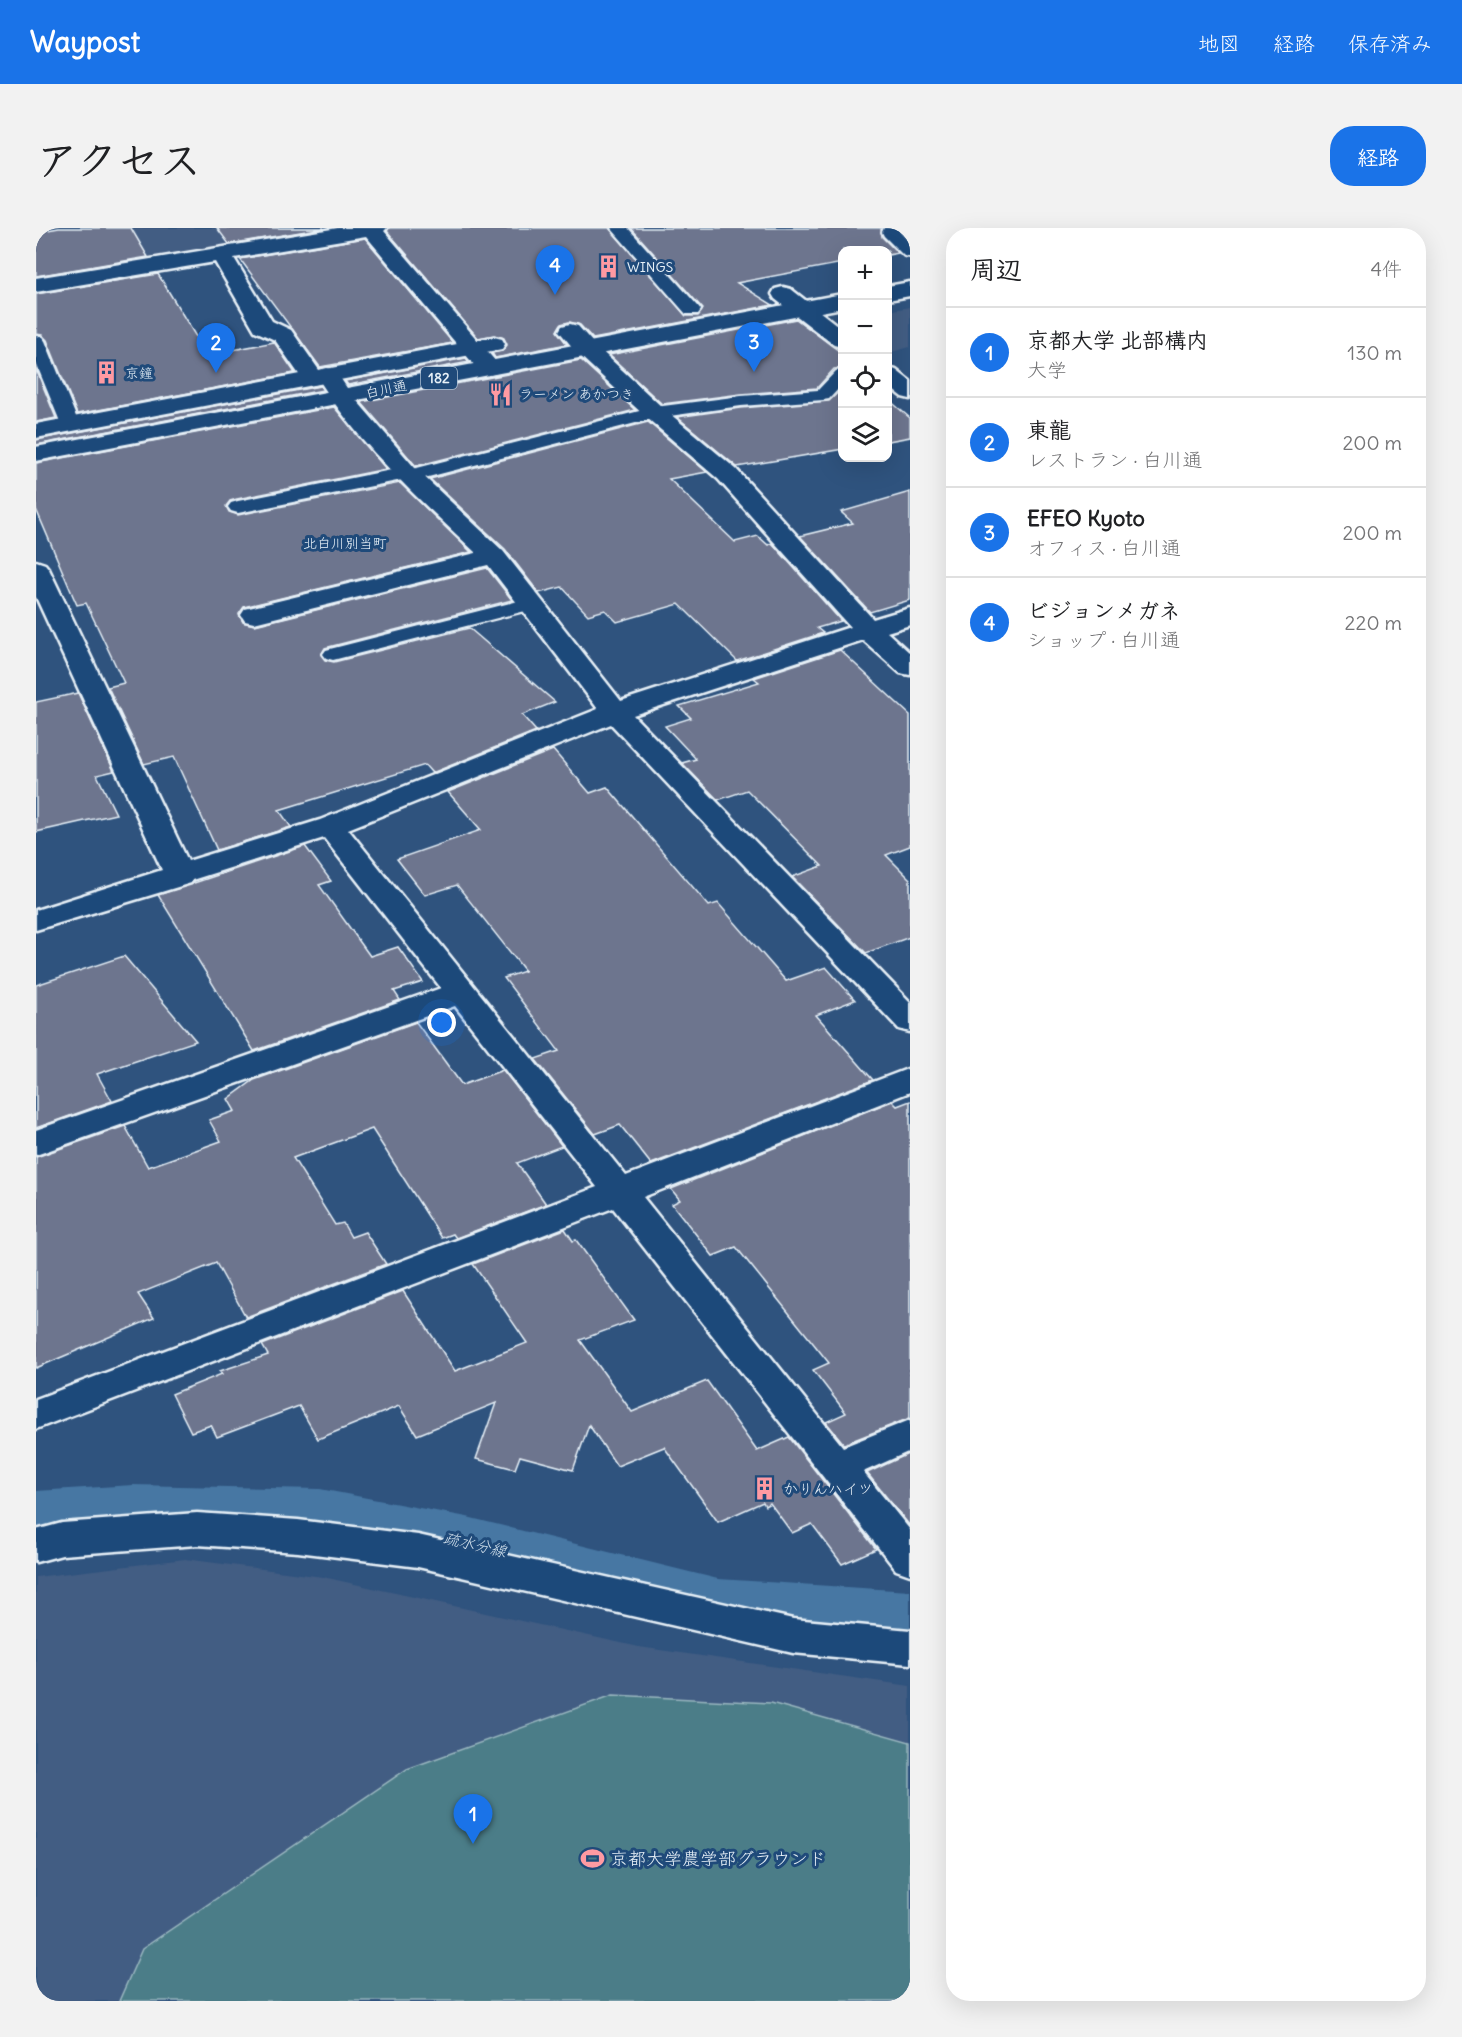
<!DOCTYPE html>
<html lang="ja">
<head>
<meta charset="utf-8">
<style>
  body { margin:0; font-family:Delius,"Klee One",sans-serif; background:#f2f2f2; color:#202124 }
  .controls { position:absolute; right:18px; top:18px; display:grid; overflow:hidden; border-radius:12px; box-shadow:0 6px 24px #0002 }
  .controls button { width:54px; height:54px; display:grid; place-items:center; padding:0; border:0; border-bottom:2px solid #e0e0e0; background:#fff; color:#202124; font:30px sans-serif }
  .you { position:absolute; left:406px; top:795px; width:21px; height:21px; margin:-15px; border:4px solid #fff; border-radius:50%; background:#1a73e8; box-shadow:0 0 0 9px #1a73e833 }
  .badge { display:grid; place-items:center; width:39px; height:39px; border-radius:50%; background:#1a73e8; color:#fff; font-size:20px; font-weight:700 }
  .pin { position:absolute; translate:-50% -50px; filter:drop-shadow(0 2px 3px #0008) }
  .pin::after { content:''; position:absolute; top:32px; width:21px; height:18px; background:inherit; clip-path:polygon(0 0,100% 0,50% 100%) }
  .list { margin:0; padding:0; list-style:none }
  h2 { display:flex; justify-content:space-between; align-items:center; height:78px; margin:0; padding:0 24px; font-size:26px }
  h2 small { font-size:20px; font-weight:400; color:#757577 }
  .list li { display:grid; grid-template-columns:39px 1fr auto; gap:18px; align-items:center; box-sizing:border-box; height:90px; padding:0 24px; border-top:2px solid #e0e0e0 }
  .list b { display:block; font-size:22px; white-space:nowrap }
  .list p { margin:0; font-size:20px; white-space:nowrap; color:#757577 }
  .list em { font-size:20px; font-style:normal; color:#757577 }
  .icon { flex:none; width:33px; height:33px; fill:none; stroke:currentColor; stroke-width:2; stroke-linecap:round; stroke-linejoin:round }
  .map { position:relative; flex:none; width:874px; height:1773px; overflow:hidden; border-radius:24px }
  header { display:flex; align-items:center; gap:36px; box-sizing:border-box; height:84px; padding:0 30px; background:#1a73e8; color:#fff }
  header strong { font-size:28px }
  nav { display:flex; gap:33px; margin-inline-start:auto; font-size:21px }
  .intro { display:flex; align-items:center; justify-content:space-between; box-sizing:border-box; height:144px; padding:0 36px }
  h1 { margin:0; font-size:42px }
  .button { padding:15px 27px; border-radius:24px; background:#1a73e8; color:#fff; font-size:21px; font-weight:700 }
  main { display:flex; gap:36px; padding:0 36px }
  aside { flex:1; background:#fff; border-radius:24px; box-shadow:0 6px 24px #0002 }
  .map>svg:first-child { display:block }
  .built { fill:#425d83 }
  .green { fill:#4c7d88; stroke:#9ab7c0; stroke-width:1.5 }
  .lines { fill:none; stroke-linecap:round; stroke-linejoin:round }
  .canal { fill:#4677a3; fill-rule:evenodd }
  .building { fill:#6d758e; stroke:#e8f1f8; stroke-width:1.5 }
  .lane-casing { stroke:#e8f1f8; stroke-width:4 }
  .street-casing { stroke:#e8f1f8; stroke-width:5 }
  .primary-casing { stroke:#e8f1f8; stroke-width:5 }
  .lane { fill:#1f4a7a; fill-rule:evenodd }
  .street { fill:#1f4a7a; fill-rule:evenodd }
  .primary { fill:#1f4a7a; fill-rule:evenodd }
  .labels { text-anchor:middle; stroke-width:6; stroke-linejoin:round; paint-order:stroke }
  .far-poi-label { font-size:14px; fill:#e8f1f8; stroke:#1f4a7a; text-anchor:start }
  .shield { fill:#1f4a7a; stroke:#acbfd2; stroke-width:1.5 }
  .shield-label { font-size:14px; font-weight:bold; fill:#e8f1f8 }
  .far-street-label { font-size:14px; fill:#e8f1f8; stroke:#1f4a7a }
  .far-neighbourhood-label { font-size:14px; fill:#e8f1f8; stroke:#1f4a7a }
  .poi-label { font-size:15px; fill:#e8f1f8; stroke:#1f4a7a; text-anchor:start }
  .water-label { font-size:16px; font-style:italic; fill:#d0dfeb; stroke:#1f4a7a }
  .near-poi-label { font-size:18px; fill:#e8f1f8; stroke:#1f4a7a; text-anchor:start }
</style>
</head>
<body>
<header>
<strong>Waypost</strong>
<nav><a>地図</a><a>経路</a><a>保存済み</a></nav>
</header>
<div class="intro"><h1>アクセス</h1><a class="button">経路</a></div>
<main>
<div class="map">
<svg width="874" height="1773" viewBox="0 0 874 1773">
  <rect width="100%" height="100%" fill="#2f537e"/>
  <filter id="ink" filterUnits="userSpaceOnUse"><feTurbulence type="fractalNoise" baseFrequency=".0167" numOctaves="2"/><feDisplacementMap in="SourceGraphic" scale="12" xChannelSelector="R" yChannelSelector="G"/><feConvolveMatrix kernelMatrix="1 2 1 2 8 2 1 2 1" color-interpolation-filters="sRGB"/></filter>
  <g filter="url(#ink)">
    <g class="built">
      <polygon points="0,0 295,0 0,49"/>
      <polygon points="874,79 874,119 852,125 852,83"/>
      <polygon points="149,1331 287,1349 603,1419 874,1458 874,1773 0,1773 0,1349"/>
    </g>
    <polygon class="green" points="577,1467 735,1475 874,1514 874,1773 83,1773 106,1721 371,1541"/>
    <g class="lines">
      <polygon class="canal" points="97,1257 284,1261 431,1289 682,1351 874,1363 874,1413 682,1401 431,1337 284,1307 97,1303 0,1309 0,1263"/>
    </g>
    <g class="building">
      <polygon points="23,0 95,0 112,29 0,48 0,4"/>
      <polygon points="181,0 288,0 193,16"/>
      <polygon points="353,0 573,0 650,88 662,88 667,81 595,0 845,0 846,9 862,25 852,27 852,22 807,22 807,35 701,55 737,77 557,111 544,97 533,94 525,96 521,103 531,116 459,130 456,125 466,123 471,117 468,110 458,107 442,110 351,3"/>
      <polygon points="329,10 417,115 284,139 204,31"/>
      <polygon points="122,46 171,127 238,114 259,145 41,186 11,112 6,107 0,106 0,66"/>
      <polygon points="760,91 807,126 807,140 798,141 781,160 705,166 626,176 573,127"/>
      <polygon points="430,130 433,134 312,157 309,153"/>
      <polygon points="545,132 599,182 380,238 325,174"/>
      <polygon points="0,141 20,190 0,194"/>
      <polygon points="284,158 287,162 0,217 0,212"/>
      <polygon points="807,160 807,221 701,239 641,189 705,180 793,173"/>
      <polygon points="852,171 874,190 874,209 852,213"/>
      <polygon points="298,179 350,241 201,271 194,273 190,278 193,284 202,287 364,255 435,324 208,379 203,386 207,394 219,397 451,340 476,372 289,420 285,427 289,432 298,434 433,400 519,474 486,487 500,503 396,545 389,537 243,582 255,599 181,622 138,529 108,536 72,459 88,455 50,375 41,377 37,368 0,281 0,235"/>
      <polygon points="612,194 671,244 633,251 699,314 722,308 732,317 736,315 805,393 781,400 787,405 701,433 643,376 581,394 569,382 552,387 526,359 503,365 469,321 394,251"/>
      <polygon points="874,264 874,372 834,384 764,308 817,295 805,284"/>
      <polygon points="804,422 874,487 874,618 850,627 874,651 874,709 830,725 756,649 786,638 711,562 682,572 646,535 660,531 629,498 655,490 643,478 723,454 718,450"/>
      <polygon points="42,465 78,543 61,547 80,586 0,604 0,474"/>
      <polygon points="517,522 554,565 571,559 673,678 682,675 750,753 790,739 819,772 780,787 837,852 615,936 584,897 559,906 499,831 523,823 468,750 489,743 421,657 389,667 361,631 445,602 412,564"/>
      <polygon points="269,618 295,653 283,657 334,728 362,719 387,754 358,763 364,772 218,823 122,667"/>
      <polygon points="88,728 160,813 61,846 76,873 0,900 0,757"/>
      <polygon points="380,794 426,857 467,842 526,918 481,935 510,976 420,1010 417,1006 406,1010 336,901 257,930 299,997 307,995 315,1009 329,1004 350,1036 210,1089 180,1035 102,1066 118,1090 0,1140 0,929 89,898 112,939 185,913 173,892 199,883 192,871 218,852"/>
      <polygon points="856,873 861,878 874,873 874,1190 808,1216 790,1194 810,1185 777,1142 793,1135 700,1019 677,1028 636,976 644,972 635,961"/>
      <polygon points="529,1001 537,1013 540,1012 598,1092 544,1112 596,1184 671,1153 721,1223 753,1209 840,1321 806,1336 776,1296 756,1305 734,1275 729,1278 727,1274 682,1294 628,1219 581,1238 553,1197 537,1242 484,1228 479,1241 440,1231 460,1175 381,1207 363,1178 282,1211 263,1178 181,1209 175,1197 155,1204 136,1166 186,1146 184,1143 232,1127 226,1117 367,1063 419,1143 491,1115 437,1036"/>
      <polygon points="874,1225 874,1298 831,1245"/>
    </g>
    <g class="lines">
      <defs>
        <g id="lane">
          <polygon points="575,0 592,0 662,78 665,82 662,86 650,86"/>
          <polygon points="848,0 865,0 863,3 874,15 874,29 868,28 848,8 846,4"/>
          <polygon points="0,108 6,109 9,113 43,196 41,200 27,200 25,196 0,135"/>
          <polygon points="806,142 806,157 793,171 787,172 705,178 619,190 373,254 366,252 202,285 195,283 192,279 195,275 202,273 370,239 377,241 619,179 705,168 782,162 800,143"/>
          <polygon points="494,370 501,372 504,376 501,380 297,432 290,430 287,426 290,422"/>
        </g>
        <g id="street">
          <path d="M 302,0 L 351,0 L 348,3 L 461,135 L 465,140 L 461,145 L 453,147 L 445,145 L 330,8 L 198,30 L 236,93 L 255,102 L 283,142 L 291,140 L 299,142 L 315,166 L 379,240 L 467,323 L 585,473 L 814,399 L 682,251 L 611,190 L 542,126 L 523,103 L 526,98 L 534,96 L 542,98 L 558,116 L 627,180 L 700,241 L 837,391 L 874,380 L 874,397 L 851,404 L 874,425 L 874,447 L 864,445 L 827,412 L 597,487 L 874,774 L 874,804 L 863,801 L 575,496 L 312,601 L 590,948 L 874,840 L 874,864 L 607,969 L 807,1219 L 874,1192 L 874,1223 L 827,1244 L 874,1302 L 874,1347 L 860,1342 L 577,980 L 0,1201 L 0,1171 L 561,959 L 419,778 L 0,927 L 0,902 L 405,760 L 288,610 L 156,652 L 155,655 L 0,702 L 0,682 L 126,642 L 0,369 L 0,333 L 9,336 L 13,341 L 152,633 L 284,592 L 562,481 L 452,337 L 218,395 L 209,393 L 205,387 L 209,381 L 440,325 C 384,272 326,220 285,155 L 277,157 L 269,155 L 239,112 L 219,103 L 179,34 L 0,64 L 0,50 Z"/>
          <polygon points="747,59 755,61 806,101 806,119 798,117 739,71 736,66 739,61"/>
          <polygon points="852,140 860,142 874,153 874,171 866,169 852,158"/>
          <polygon points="161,1285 262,1292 382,1307 757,1391 874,1402 874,1436 757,1425 382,1339 262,1324 161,1317 26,1327 0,1334 0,1302 26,1295"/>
        </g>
        <g id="primary">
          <polygon points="874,54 874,68 852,72 852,58"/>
          <polygon points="806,66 806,80 0,233 0,219"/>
          <polygon points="458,109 466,111 469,116 466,121 0,210 0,196"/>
        </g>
      </defs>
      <use href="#lane" class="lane-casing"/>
      <use href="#street" class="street-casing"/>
      <use href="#primary" class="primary-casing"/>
      <use href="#lane" class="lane"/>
      <use href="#street" class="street"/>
      <use href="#primary" class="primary"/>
    </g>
  </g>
  <defs>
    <symbol id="building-bare" viewBox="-9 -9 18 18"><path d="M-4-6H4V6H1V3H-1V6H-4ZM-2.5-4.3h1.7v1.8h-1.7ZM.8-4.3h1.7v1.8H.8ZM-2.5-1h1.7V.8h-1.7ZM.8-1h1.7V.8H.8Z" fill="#ff9aa2" stroke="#1f4a7a" stroke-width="2.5" paint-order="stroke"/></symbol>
    <symbol id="restaurant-bare" viewBox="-9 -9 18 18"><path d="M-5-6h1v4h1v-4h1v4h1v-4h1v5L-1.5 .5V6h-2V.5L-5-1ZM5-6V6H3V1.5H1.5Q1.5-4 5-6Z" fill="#ff9aa2" stroke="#1f4a7a" stroke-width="2.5" paint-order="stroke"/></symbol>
    <symbol id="stadium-bare" viewBox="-9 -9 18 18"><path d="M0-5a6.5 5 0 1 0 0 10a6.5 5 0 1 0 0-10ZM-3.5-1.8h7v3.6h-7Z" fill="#ff9aa2" stroke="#1f4a7a" stroke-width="2.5" paint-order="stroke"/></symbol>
  </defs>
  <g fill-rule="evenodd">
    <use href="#building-bare" x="556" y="22" width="33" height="33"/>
    <use href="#building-bare" x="54" y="128" width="33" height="33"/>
    <use href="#restaurant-bare" x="448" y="150" width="33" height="33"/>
    <use href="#building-bare" x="712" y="1244" width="33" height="33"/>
    <use href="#stadium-bare" x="540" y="1614" width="33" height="33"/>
  </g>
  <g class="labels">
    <g class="far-poi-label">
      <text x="591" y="44">WINGS</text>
      <text x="89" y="150">京鐘</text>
      <text x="483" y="171">ラーメン あかつき</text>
    </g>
    <rect class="shield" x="385" y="139" width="36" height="22" rx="4.5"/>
    <g class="shield-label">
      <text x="403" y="155">182</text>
    </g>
    <g class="far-street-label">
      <text transform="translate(350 161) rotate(-12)" y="5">白川通</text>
    </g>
    <g class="far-neighbourhood-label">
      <text x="309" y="320">北白川別当町</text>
    </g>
    <g class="poi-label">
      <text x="747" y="1266">かりんハイツ</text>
    </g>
    <g class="water-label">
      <text transform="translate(439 1316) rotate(13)" y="6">疏水分線</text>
    </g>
    <g class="near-poi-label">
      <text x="574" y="1637">京都大学農学部グラウンド</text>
    </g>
  </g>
</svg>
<div class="controls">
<button>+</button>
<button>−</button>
<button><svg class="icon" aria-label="locate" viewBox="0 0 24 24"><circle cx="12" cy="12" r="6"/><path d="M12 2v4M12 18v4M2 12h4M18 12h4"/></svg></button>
<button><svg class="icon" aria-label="layers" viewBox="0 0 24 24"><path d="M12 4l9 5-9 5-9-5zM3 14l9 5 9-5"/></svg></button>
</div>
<div class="you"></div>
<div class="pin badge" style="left:437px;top:1616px">1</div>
<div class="pin badge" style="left:180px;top:145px">2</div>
<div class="pin badge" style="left:718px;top:144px">3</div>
<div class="pin badge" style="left:519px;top:67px">4</div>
</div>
<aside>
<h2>周辺<small>4件</small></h2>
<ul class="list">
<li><span class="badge">1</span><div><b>京都大学 北部構内</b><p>大学</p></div><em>130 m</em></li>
<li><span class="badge">2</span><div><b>東龍</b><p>レストラン · 白川通</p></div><em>200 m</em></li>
<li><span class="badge">3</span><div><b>EFEO Kyoto</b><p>オフィス · 白川通</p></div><em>200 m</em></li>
<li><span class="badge">4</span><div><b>ビジョンメガネ</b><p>ショップ · 白川通</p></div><em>220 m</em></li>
</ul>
</aside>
</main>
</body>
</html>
